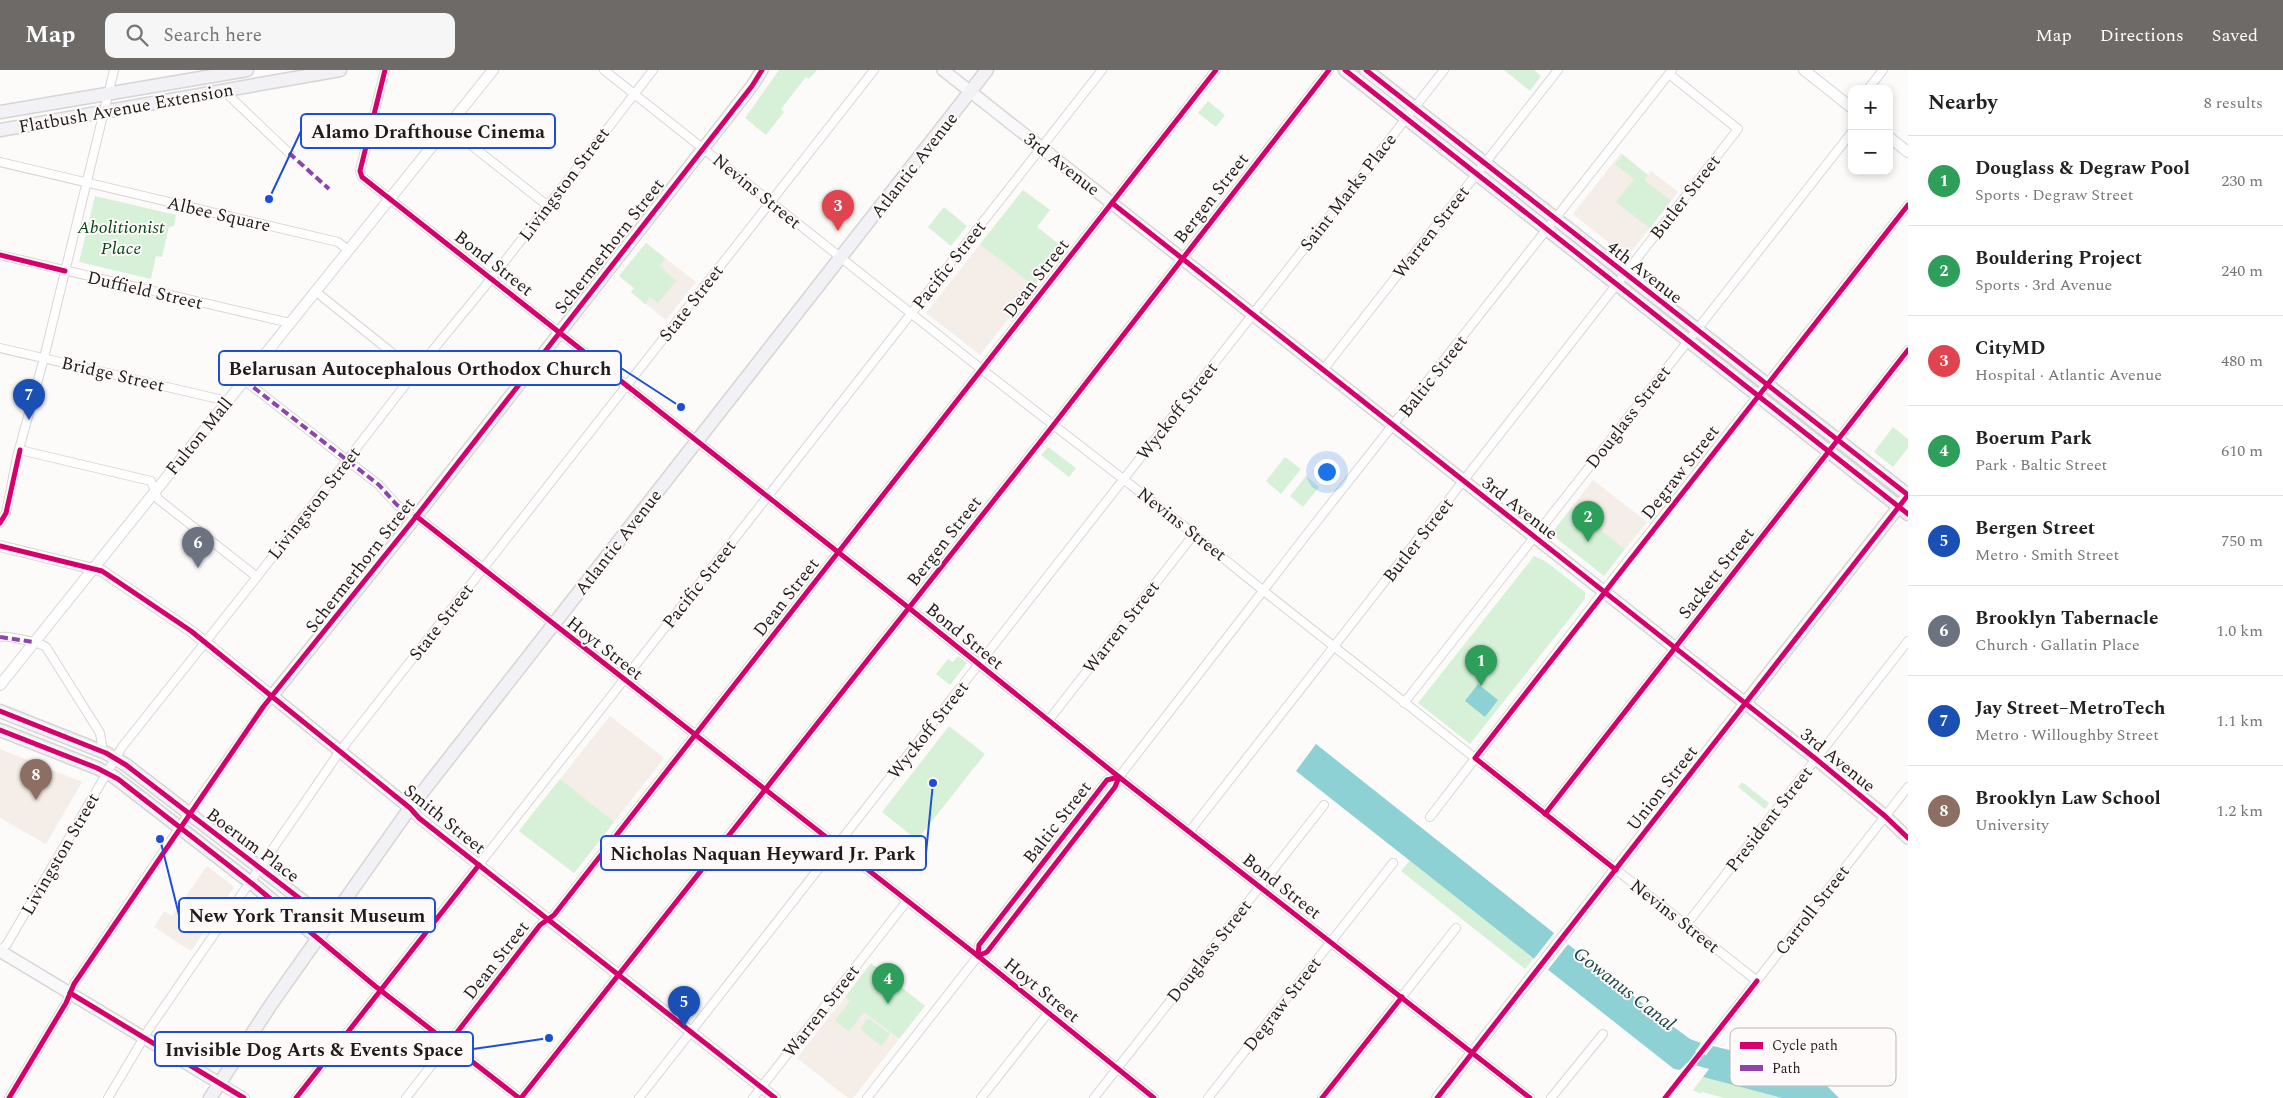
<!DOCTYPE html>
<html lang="en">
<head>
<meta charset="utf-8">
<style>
  body { margin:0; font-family:Spectral,serif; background:#f6f6f6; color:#222 }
  .controls { position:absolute; right:15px; top:15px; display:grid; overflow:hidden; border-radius:10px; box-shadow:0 2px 8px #0003 }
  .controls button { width:45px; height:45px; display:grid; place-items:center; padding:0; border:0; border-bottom:1px solid #e0e0e0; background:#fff; color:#222; font:25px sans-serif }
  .you { position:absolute; left:1326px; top:401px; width:18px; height:18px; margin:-12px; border:4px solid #fff; border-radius:50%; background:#1a73e8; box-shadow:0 0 0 8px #1a73e833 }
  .badge { display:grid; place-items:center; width:32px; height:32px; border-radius:50%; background:#6e6a68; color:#fff; font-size:16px; font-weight:700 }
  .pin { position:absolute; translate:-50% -41px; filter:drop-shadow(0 1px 2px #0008) }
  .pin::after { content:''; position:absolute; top:26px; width:18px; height:15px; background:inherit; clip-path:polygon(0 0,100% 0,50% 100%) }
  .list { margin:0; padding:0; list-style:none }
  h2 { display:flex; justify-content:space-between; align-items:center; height:65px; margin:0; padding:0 20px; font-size:21px }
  h2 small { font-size:16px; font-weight:400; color:#767676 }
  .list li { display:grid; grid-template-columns:32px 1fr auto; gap:15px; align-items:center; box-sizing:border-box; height:90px; padding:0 20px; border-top:1px solid #e0e0e0 }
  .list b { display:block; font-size:19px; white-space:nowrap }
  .list p { margin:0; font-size:16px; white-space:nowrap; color:#767676 }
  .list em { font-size:16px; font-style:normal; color:#767676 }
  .icon { flex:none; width:28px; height:28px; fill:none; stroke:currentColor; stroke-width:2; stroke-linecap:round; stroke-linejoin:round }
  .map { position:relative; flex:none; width:1908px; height:1028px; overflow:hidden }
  header { display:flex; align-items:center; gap:30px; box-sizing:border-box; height:70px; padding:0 25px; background:#6e6a68; color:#fff }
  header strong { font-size:24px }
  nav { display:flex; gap:28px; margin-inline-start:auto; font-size:18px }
  .search { width:350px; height:45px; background:#f6f6f6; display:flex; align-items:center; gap:12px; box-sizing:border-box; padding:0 18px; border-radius:10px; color:#767676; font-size:19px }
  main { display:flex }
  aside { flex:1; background:#fff }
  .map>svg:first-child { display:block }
  .built { fill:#f4ede8 }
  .green { fill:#d7f1d8 }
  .water { fill:#8dd1d4 }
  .pier { fill:#fcfbfa }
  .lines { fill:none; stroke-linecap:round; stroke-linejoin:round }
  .minor-casing { stroke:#d9d6d4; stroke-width:10 }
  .tertiary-casing { stroke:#d9d6d4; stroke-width:12 }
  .secondary-casing { stroke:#d9d6d4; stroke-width:14 }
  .primary-casing { stroke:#d6d4d4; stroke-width:15 }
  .minor { stroke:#fffefe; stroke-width:8 }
  .tertiary { stroke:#fffefe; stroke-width:10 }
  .secondary { stroke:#f9f8fa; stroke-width:11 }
  .primary { stroke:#f2f2f6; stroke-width:12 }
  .quiet { stroke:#8e44ad; stroke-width:4; stroke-dasharray:8 4; stroke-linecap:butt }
  .cycleway-casing { stroke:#fdfaf9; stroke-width:8 }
  .cycleway { stroke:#d6006c; stroke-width:5 }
  .labels { text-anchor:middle; stroke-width:4; stroke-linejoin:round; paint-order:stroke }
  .street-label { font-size:18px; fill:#211c19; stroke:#fdfaf9 }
  .park-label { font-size:18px; font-style:italic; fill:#054415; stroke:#fdfaf9 }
  .water-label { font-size:19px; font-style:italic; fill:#174446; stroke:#fdfaf9 }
  .key { fill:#fdfaf9; stroke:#bbb7b6; stroke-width:1 }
  .key-label { font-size:14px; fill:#211c19 }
  .leader { fill:none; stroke:#1d4ed8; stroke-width:2 }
  .callout-dot { fill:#1d4ed8; stroke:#fdfaf9; stroke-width:2 }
  .callout { fill:#fdfaf9; stroke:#1d4ed8; stroke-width:2 }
  .callout-label { font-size:19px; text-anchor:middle; font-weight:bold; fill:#211c19 }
</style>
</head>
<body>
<header>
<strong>Map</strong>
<div class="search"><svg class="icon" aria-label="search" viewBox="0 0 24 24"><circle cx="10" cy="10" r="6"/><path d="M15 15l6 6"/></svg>Search here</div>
<nav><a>Map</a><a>Directions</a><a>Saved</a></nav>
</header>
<main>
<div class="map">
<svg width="1908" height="1028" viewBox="0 0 1908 1028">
  <rect width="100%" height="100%" fill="#fcfbfa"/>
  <g class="built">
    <polygon points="1621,83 1648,105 1651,101 1678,122 1627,187 1573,144"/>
    <polygon points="1023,120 1050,140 1037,157 1064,178 980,285 926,243"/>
    <polygon points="646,173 696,212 666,250 631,222 634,218 619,206"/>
    <polygon points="1593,410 1647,452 1625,479 1572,437"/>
    <polygon points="610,646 664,688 574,803 519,761"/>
    <polygon points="0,679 82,712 46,774 0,748"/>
    <polygon points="207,796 234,817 191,881 154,857 164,841 172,846"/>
    <polygon points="845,927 899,969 853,1028 848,1028 797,988"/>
  </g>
  <g class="green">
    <polygon points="779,0 817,0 809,9 806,7 781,39 784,42 766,65 745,48"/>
    <polygon points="1504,0 1534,0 1541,6 1530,21"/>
    <polygon points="1208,31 1225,45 1216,57 1198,43"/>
    <polygon points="1623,85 1648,105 1644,110 1671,131 1650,158 1616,132 1634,109 1615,94"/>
    <polygon points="1023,120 1050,140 1037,157 1064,178 1034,216 980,174"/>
    <polygon points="95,126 176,145 174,156 169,157 162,187 156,186 151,209 79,192"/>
    <polygon points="944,137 967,156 951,176 928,157"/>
    <polygon points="646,173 665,188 660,196 676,211 658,233 650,227 645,234 631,222 634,218 619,206"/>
    <polygon points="1893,357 1908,369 1908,378 1893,397 1874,382"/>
    <polygon points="1048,377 1076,398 1069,407 1041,385"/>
    <polygon points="1285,387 1301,399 1281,424 1266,411"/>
    <polygon points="1306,406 1319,417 1303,437 1290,426"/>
    <polygon points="1572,437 1625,479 1604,506 1551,464"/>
    <polygon points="1534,486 1545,491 1585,522 1585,529 1470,674 1418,633"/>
    <polygon points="958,586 967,593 950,615 936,604 948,589 953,592"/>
    <polygon points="949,656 985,684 917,770 882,742"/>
    <polygon points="560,709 614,752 574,803 519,761"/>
    <polygon points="1742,712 1769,733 1765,739 1738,717"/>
    <polygon points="1410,790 1534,888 1525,899 1401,801"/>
    <polygon points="871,893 925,936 899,969 864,942 849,961 835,951 850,931 845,927"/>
    <polygon points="868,948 890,964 882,976 860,959"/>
    <polygon points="1703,1007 1782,1028 1724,1028 1702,1022 1701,1024 1693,1020"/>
  </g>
  <g class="water">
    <polygon points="1478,614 1498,630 1485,647 1465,631"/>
    <polygon points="1316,674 1656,944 1690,969 1701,973 1695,982 1706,985 1713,976 1800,997 1819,1008 1839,1028 1782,1028 1703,1007 1709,999 1687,993 1680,1000 1674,999 1296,701"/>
  </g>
  <polygon class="pier" points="1555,862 1569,873 1547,901 1533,890"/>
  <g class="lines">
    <defs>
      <g id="minor">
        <polyline points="385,0 360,101 362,107 909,538 1119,707 1530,1028"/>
        <polyline points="604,0 975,294 1185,457 1270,526 1757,911"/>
        <polyline points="1868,19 1883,0"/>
        <polyline points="223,20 289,83"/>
        <polyline points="447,56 548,136"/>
        <polyline points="0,92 338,172 348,180"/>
        <polyline points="0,185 290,253"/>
        <polyline points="315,221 416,302"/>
        <polyline points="0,278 227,331"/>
        <polyline points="1323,300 1558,0"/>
        <polyline points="244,310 379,415 397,435 424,452 978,886 1154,1028"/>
        <polyline points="20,380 151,411 158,429 257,507"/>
        <polyline points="0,453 6,443 17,387 44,288 114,0"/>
        <path d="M 0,567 C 6,565 41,573 46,577 L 100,663 L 103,682"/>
        <polyline points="1404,633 1852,62"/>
        <polyline points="1048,651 1194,464"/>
        <polyline points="1545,744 1908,280"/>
        <polyline points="1430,747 1610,513 1908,135"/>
        <polyline points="1189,762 1738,59 1669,4"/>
        <polyline points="1686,855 1908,571"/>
        <polyline points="318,868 375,916 519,1028"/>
        <polyline points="0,881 7,874 122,677 257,507 419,297 491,209 653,0"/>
        <polyline points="978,886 979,875 1107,710 1119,707"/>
        <polyline points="1716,963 1908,717"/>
        <polyline points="9,1028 66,933 74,914 196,733 272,626"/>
        <polyline points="108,1028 149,959 340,681 874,0"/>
        <polyline points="296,1028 1102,0"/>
        <polyline points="406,1028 540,855 554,845 1216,0"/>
        <polyline points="521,1028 1048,362 1329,0"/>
        <polyline points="639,1028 1444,0"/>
        <polyline points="753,1028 907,831"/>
        <polyline points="867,1028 978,886 987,882 1115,717 1119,707 1307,464 1672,0"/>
        <polyline points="981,1028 1048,943"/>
        <polyline points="1094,1028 1324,735"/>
        <polyline points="1208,1028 1393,793"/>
        <polyline points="1322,1028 1456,858"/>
        <polyline points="1551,1028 1603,964"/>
      </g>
      <g id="tertiary">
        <polyline points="1804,0 1852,38"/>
        <polyline points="1889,67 1908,82"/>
        <polyline points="0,476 102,501 191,561 272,626"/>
        <polyline points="0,615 493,0"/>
        <polyline points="410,738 419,748 775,1028"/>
        <polyline points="219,1013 244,1028"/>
        <polyline points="1437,1028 1745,633"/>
      </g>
      <g id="secondary">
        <polyline points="943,0 1816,689 1885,746 1908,768"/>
        <polyline points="1745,633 1908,425"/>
        <polyline points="410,738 272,626 411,453 752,16 762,0"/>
        <polyline points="0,881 219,1013"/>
      </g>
      <g id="primary">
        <polyline points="1345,0 1908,444"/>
        <polyline points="1366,0 1908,425"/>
        <polyline points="0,42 247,0"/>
        <polyline points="0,60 340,0"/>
        <polyline points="0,641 106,683 126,695 329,851"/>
        <polyline points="0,660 97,698 113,706 255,816 318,868"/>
        <polyline points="210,1028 272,933 410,738 987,0"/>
      </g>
    </defs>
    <use href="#minor" class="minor-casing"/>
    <use href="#tertiary" class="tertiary-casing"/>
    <use href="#secondary" class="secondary-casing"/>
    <use href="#primary" class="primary-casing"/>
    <use href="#minor" class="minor"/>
    <use href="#tertiary" class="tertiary"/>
    <use href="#secondary" class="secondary"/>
    <use href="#primary" class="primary"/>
    <g class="quiet">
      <polyline points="289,83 329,119"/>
      <polyline points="244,310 379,415 397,435 416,446"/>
      <polyline points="0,567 34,572"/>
    </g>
    <defs>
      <g id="cycleway">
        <polyline points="385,0 360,101 362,107 909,538 1119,707 1530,1028"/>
        <polyline points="1345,0 1908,444"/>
        <polyline points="1366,0 1908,425"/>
        <polyline points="1112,133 1816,689 1885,746 1908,768"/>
        <polyline points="0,185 65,201"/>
        <polyline points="416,446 978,886 1154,1028"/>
        <polyline points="0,453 6,443 20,380"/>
        <polyline points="0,476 102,501 191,561 410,738 419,748 775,1028"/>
        <polyline points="0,641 106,683 126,695 329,851"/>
        <polyline points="0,660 97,698 118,709 255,816 375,916 519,1028"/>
        <polyline points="1545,744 1908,280"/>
        <polyline points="1616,800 1475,688 1908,135"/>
        <polyline points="978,886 979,875 1107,710 1119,707"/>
        <polyline points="978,886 987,882 1115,717 1119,707"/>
        <polyline points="70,923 244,1028"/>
        <polyline points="448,974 540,855 554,845 1216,0"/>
        <polyline points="9,1028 66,933 74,914 263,637 411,453 752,16 762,0"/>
        <polyline points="296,1028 479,795"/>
        <polyline points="521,1028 1048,362 1329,0"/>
        <polyline points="1322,1028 1402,927"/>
        <polyline points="1437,1028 1908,425"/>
        <polyline points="1665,1028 1757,911"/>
      </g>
    </defs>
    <use href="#cycleway" class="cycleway-casing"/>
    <use href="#cycleway" class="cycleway"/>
  </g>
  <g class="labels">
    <g class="street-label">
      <text transform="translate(126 38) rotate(-10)" y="6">Flatbush Avenue Extension</text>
      <text transform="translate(1062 94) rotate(38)" y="6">3rd Avenue</text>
      <text transform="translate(914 95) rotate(-52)" y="6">Atlantic Avenue</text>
      <text transform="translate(564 114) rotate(-53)" y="6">Livingston Street</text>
      <text transform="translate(757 121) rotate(39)" y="6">Nevins Street</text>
      <text transform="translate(1348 122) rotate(-52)" y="6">Saint Marks Place</text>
      <text transform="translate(1685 127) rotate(-52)" y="6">Butler Street</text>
      <text transform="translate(1211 128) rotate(-52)" y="6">Bergen Street</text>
      <text transform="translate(219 144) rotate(13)" y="6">Albee Square</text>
      <text transform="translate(1431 162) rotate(-52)" y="6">Warren Street</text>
      <text transform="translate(609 176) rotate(-52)" y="6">Schermerhorn Street</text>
      <text transform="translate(494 193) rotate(38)" y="6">Bond Street</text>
      <text transform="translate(949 195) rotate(-52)" y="6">Pacific Street</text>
      <text transform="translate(1645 202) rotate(38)" y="6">4th Avenue</text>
      <text transform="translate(1036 208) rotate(-52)" y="6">Dean Street</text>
      <text transform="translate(145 220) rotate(13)" y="6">Duffield Street</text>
      <text transform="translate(691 233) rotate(-52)" y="6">State Street</text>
      <text transform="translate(113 304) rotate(13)" y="6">Bridge Street</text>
      <text transform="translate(1433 306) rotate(-52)" y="6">Baltic Street</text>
      <text transform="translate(1177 341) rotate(-52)" y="6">Wyckoff Street</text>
      <text transform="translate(1628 347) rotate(-52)" y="6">Douglass Street</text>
      <text transform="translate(199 366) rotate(-51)" y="6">Fulton Mall</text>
      <text transform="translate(1680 402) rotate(-52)" y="6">Degraw Street</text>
      <text transform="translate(314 433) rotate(-52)" y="6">Livingston Street</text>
      <text transform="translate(1520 438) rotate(38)" y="6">3rd Avenue</text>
      <text transform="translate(1182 454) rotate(38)" y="6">Nevins Street</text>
      <text transform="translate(1418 470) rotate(-52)" y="6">Butler Street</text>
      <text transform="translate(944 471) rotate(-52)" y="6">Bergen Street</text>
      <text transform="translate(618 472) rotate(-52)" y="6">Atlantic Avenue</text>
      <text transform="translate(360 495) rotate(-52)" y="6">Schermerhorn Street</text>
      <text transform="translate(1716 503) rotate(-52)" y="6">Sackett Street</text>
      <text transform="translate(699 514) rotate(-52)" y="6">Pacific Street</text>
      <text transform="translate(786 527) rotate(-52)" y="6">Dean Street</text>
      <text transform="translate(441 552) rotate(-52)" y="6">State Street</text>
      <text transform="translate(1121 557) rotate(-52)" y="6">Warren Street</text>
      <text transform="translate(965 566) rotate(39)" y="6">Bond Street</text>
      <text transform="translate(605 578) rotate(38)" y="6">Hoyt Street</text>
      <text transform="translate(928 660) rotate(-52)" y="6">Wyckoff Street</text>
      <text transform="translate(1838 690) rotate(39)" y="6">3rd Avenue</text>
      <text transform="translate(1662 718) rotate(-52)" y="6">Union Street</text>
      <text transform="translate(445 749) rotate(39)" y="6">Smith Street</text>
      <text transform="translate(1769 749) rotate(-52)" y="6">President Street</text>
      <text transform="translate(1057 752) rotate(-52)" y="6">Baltic Street</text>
      <text transform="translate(253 775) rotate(37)" y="6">Boerum Place</text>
      <text transform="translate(60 784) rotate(-60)" y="6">Livingston Street</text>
      <text transform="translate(1282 816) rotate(38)" y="6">Bond Street</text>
      <text transform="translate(1812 840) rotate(-52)" y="6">Carroll Street</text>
      <text transform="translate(1675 846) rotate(38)" y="6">Nevins Street</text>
      <text transform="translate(1209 881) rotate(-52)" y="6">Douglass Street</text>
      <text transform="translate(496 890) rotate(-52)" y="6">Dean Street</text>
      <text transform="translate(1042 920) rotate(39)" y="6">Hoyt Street</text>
      <text transform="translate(1282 934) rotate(-52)" y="6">Degraw Street</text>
      <text transform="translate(821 941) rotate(-52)" y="6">Warren Street</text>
    </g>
    <g class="park-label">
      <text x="121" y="163">Abolitionist<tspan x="121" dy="21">Place</tspan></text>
    </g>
    <g class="water-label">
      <text transform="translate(1625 918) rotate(38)" y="7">Gowanus Canal</text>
    </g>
  </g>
  <rect x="1730" y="958" width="166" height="58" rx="8" class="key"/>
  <rect x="1740" y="972" width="23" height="7" fill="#d6006c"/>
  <rect x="1740" y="995" width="23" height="6" fill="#8e44ad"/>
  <g class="key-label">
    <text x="1772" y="980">Cycle path</text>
    <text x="1772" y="1003">Path</text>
  </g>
  <path class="leader" d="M269 129L301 61M681 337L621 298M933 713L926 783M160 769L179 845M549 968L473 979"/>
  <g class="callout-dot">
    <circle cx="269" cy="129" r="5"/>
    <circle cx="681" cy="337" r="5"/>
    <circle cx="933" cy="713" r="5"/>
    <circle cx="160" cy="769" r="5"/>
    <circle cx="549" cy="968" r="5"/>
  </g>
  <g class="callout">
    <rect x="301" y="44" width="254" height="34" rx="5"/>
    <rect x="219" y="281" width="402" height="34" rx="5"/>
    <rect x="601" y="766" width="325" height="34" rx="5"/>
    <rect x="179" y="828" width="256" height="34" rx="5"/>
    <rect x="155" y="962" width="318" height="34" rx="5"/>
  </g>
  <g class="callout-label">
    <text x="428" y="68">Alamo Drafthouse Cinema</text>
    <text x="420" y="305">Belarusan Autocephalous Orthodox Church</text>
    <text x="763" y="790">Nicholas Naquan Heyward Jr. Park</text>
    <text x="307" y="852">New York Transit Museum</text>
    <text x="314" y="986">Invisible Dog Arts &amp; Events Space</text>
  </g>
</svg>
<div class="controls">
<button>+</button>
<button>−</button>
</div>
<div class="you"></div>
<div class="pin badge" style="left:1481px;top:616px;background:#2e9e5b">1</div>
<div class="pin badge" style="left:1588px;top:472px;background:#2e9e5b">2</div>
<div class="pin badge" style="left:838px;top:161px;background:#e0444e">3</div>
<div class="pin badge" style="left:888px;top:934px;background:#2e9e5b">4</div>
<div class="pin badge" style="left:684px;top:957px;background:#1a4fb4">5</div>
<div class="pin badge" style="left:198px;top:498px;background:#6b7280">6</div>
<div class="pin badge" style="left:29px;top:350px;background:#1a4fb4">7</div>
<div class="pin badge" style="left:36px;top:730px;background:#8d6e63">8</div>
</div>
<aside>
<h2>Nearby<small>8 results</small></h2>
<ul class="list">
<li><span class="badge" style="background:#2e9e5b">1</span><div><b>Douglass &amp; Degraw Pool</b><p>Sports · Degraw Street</p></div><em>230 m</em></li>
<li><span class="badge" style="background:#2e9e5b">2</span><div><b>Bouldering Project</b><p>Sports · 3rd Avenue</p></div><em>240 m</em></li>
<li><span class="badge" style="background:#e0444e">3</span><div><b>CityMD</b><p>Hospital · Atlantic Avenue</p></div><em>480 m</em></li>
<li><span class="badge" style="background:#2e9e5b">4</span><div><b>Boerum Park</b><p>Park · Baltic Street</p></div><em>610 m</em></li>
<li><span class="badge" style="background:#1a4fb4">5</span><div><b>Bergen Street</b><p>Metro · Smith Street</p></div><em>750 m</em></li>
<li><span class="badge" style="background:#6b7280">6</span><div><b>Brooklyn Tabernacle</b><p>Church · Gallatin Place</p></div><em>1.0 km</em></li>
<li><span class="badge" style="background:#1a4fb4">7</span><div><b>Jay Street–MetroTech</b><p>Metro · Willoughby Street</p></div><em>1.1 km</em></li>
<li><span class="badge" style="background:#8d6e63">8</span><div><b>Brooklyn Law School</b><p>University</p></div><em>1.2 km</em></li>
</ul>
</aside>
</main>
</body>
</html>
